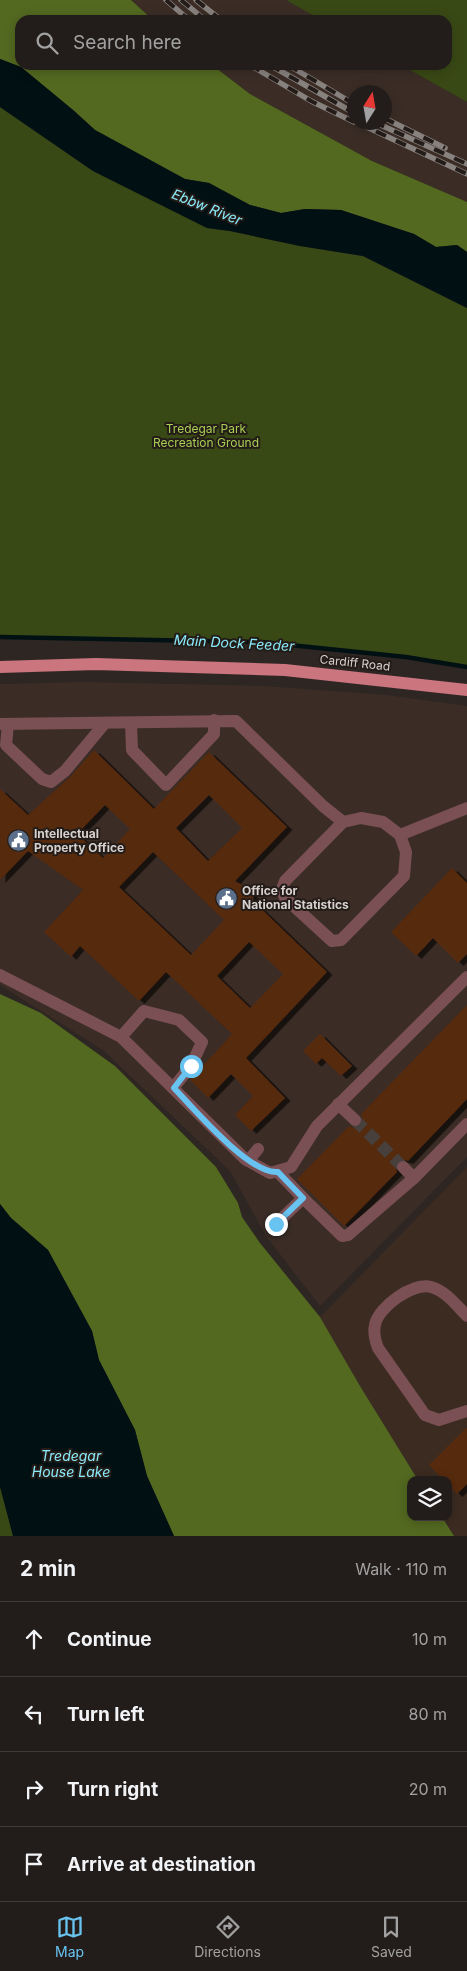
<!DOCTYPE html>
<html lang="en">
<head>
<meta charset="utf-8">
<style>
  body { margin:0; font-family:Inter,sans-serif; background:#2e2927; color:#f1f3f6 }
  .controls { position:absolute; right:15px; bottom:15px; display:grid; overflow:hidden; border-radius:10px; box-shadow:0 2px 12px #0003 }
  .controls button { width:45px; height:45px; display:grid; place-items:center; padding:0; border:0; border-bottom:1px solid #3f3a39; background:#221c1a; color:#f1f3f6; font:25px sans-serif }
  .compass { position:absolute; left:347px; top:85px; width:45px; height:45px; border-radius:50%; background:#221c1a; box-shadow:0 2px 12px #0003; rotate:11deg }
  .stop { position:absolute; width:15px; height:15px; margin:-11px; border:4px solid #69c3f1; border-radius:50%; background:#fff }
  .stop.end { background:#69c3f1; border-color:#fff; box-shadow:0 1px 5px #0008 }
  .list { margin:0; padding:0; list-style:none }
  h2 { display:flex; justify-content:space-between; align-items:center; height:65px; margin:0; padding:0 20px; font-size:21px }
  h2 small { font-size:16px; font-weight:400; color:#a2a1a2 }
  .list li { display:grid; grid-template-columns:32px 1fr auto; gap:15px; align-items:center; box-sizing:border-box; height:75px; padding:0 20px; border-top:1px solid #3f3a39 }
  .list b { display:block; font-size:19px; white-space:nowrap }
  .list em { font-size:16px; font-style:normal; color:#a2a1a2 }
  .icon { flex:none; width:28px; height:28px; fill:none; stroke:currentColor; stroke-width:2; stroke-linecap:round; stroke-linejoin:round }
  .map { position:relative; flex:none; width:467px; height:1536px; overflow:hidden }
  .search { position:absolute; background:#221c1a; box-shadow:0 2px 12px #0003; left:15px; right:15px; top:15px; height:55px; display:flex; align-items:center; gap:12px; box-sizing:border-box; padding:0 18px; border-radius:15px; color:#a2a1a2; font-size:19px }
  .sheet { height:365px; background:#221c1a }
  nav { display:flex; justify-content:space-around; align-items:center; box-sizing:border-box; height:70px; border-top:1px solid #3f3a39; background:#221c1a; font-size:14px; color:#a2a1a2 }
  nav a { display:grid; justify-items:center; gap:2px }
  nav .on { color:#69c3f1 }
  .map>svg:first-child { display:block }
  .built { fill:#3b2d26; fill-rule:evenodd }
  .industrial { fill:#3b2b21 }
  .green { fill:#394915 }
  .forest { fill:#536920 }
  .water { fill:#011013 }
  .lines { fill:none; stroke-linecap:round; stroke-linejoin:round }
  .stream { stroke:#011013; stroke-width:4.5 }
  .building { fill:#56290f; fill-rule:evenodd; filter:url(#shadow) }
  .minor-tunnel { stroke:#47403c; stroke-width:12; stroke-dasharray:12 6; stroke-linecap:butt }
  .minor { stroke:#7a5054; stroke-width:12 }
  .major { stroke:#cb757f; stroke-width:12 }
  .rail-casing { stroke:#88827f; stroke-width:5.5 }
  .rail { stroke:#241c18; stroke-width:4; stroke-dasharray:11; stroke-linecap:butt }
  .route { stroke:#69c3f1; stroke-width:6 }
  .labels { text-anchor:middle; stroke-width:4; stroke-linejoin:round; paint-order:stroke }
  .park-label { font-size:12px; fill:#a9cf54; stroke:#241c18 }
  .street-label { font-size:12px; fill:#d6d1ce; stroke:#241c18 }
  .poi-label { font-size:12px; font-weight:bold; fill:#d6d1ce; stroke:#241c18; text-anchor:start }
  .water-label { font-size:14px; font-style:italic; fill:#8aebfa; stroke:#241c18 }
</style>
</head>
<body>
<div class="map">
<svg width="467" height="1536" viewBox="0 0 467 1536">
  <defs>
    <filter id="shadow"><feDropShadow dx="5.5" dy="3" stdDeviation="0" flood-color="#0009"/></filter>
  </defs>
  <rect width="100%" height="100%" fill="#2e2622"/>
  <g class="built">
    <polygon points="131,0 286,0 321,20 153,20"/>
    <path d="M 212,65 L 401,65 L 467,102 L 467,202 L 372,161 L 250,94 ZM 354,92 L 384,92 L 384,122 L 354,122 Z"/>
    <polygon points="85,682 264,686 387,695 467,706 467,1157 320,1306 266,1236 230,1171 103,1050 0,985 0,684"/>
  </g>
  <polygon class="industrial" points="467,1167 467,1536 454,1536 442,1517 448,1517 448,1480 418,1480 360,1386 320,1317"/>
  <g class="green">
    <polygon points="286,0 467,0 467,102 401,65 447,65 447,20 321,20"/>
    <polygon points="0,107 93,171 207,228 230,231 300,246 363,256 467,308 467,667 406,657 261,642 0,637"/>
    <polygon points="0,1487 3,1493 13,1536 0,1536"/>
  </g>
  <g class="forest">
    <polygon points="0,0 131,0 153,20 20,20 20,65 212,65 250,94 372,161 467,202 467,252 457,245 436,247 414,234 341,210 305,209 281,213 250,205 209,183 185,179 95,130 73,110 21,67 0,59"/>
    <polygon points="0,994 41,1013 115,1066 216,1167 238,1203 242,1217 260,1243 320,1317 360,1386 418,1480 411,1480 411,1517 442,1517 454,1536 174,1536 147,1476 135,1430 99,1360 92,1331 48,1250 11,1218 0,1204"/>
  </g>
  <g class="water">
    <polygon points="0,59 21,67 73,110 95,130 185,179 209,183 250,205 281,213 305,209 341,210 414,234 436,247 457,245 467,252 467,308 363,256 300,246 230,231 207,228 93,171 0,107"/>
    <polygon points="0,1204 11,1218 48,1250 92,1331 99,1360 135,1430 147,1476 174,1536 13,1536 0,1487"/>
  </g>
  <g class="lines">
    <polyline class="stream" points="0,637 261,642 406,657 467,667"/>
  </g>
  <g class="building">
    <path d="M 94,750 L 154,809 L 209,752 L 287,827 L 235,881 L 251,890 L 254,902 L 327,972 L 246,1058 L 285,1098 L 251,1131 L 235,1115 L 253,1096 L 231,1074 L 208,1098 L 190,1080 L 232,1034 L 166,972 L 139,1001 L 80,946 L 71,957 L 44,932 L 83,890 L 28,851 L 0,880 L 0,789 L 28,815 L 71,776 ZM 209,795 L 242,828 L 208,861 L 176,828 ZM 105,805 L 130,829 L 103,858 L 77,834 ZM 153,852 L 224,920 L 191,955 L 119,887 ZM 249,942 L 283,974 L 250,1008 L 217,976 Z"/>
    <polygon points="452,868 467,883 467,954 458,963 433,938 416,956 391,932"/>
    <polygon points="467,1005 467,1099 408,1161 401,1159 397,1162 395,1165 397,1172 344,1226 297,1179 349,1126 354,1128 361,1126 363,1121 361,1114"/>
    <polygon points="320,1034 352,1066 341,1076 322,1058 316,1064 303,1051"/>
    <polygon points="467,1427 467,1484 457,1494 448,1485 448,1480 443,1480 429,1465"/>
  </g>
  <g class="lines">
    <polyline class="minor-tunnel" points="355,1120 403,1167"/>
    <g class="minor">
      <polyline points="131,723 132,750 166,785 214,734 214,720"/>
      <polyline points="0,724 236,721 323,806 343,822"/>
      <polyline points="8,724 6,745 42,779 51,782 65,771 105,723"/>
      <polygon points="361,818 383,822 400,835 406,852 404,876 341,940 332,941 285,898 282,889 285,881 343,822"/>
      <polyline points="400,835 467,808"/>
      <polyline points="0,975 121,1037 245,1159 270,1173 291,1167 317,1126 467,977"/>
      <polyline points="121,1037 144,1011 179,1020 202,1042 191,1066 173,1088"/>
      <polyline points="338,1104 355,1120"/>
      <polyline points="248,1161 258,1149"/>
      <polyline points="403,1167 414,1178"/>
      <polyline points="278,1172 303,1198"/>
      <polyline points="276,1224 303,1198 342,1236 348,1235 414,1178 467,1124"/>
      <path d="M 467,1316 C 457,1306 446,1291 431,1287 C 413,1282 378,1307 375,1325 C 373,1333 375,1340 378,1348 L 425,1415 L 439,1420 L 467,1411"/>
    </g>
    <polyline class="major" points="0,667 96,664 285,670 467,690"/>
    <defs>
      <g id="rail">
        <polyline points="166,0 189,20"/>
        <polyline points="181,0 205,20"/>
        <polyline points="196,0 221,20"/>
        <polyline points="250,65 311,101 354,122"/>
        <polyline points="270,65 354,113"/>
        <polyline points="288,65 354,104"/>
        <polyline points="384,118 445,148"/>
        <polyline points="356,122 467,174"/>
        <polyline points="374,122 467,164"/>
      </g>
    </defs>
    <use href="#rail" class="rail-casing"/>
    <use href="#rail" class="rail"/>
  </g>
  <g class="lines">
    <path class="route" d="M 191,1066 L 174,1088 C 194,1109 250,1175 278,1172 L 303,1198 L 276,1224"/>
  </g>
  <defs>
    <symbol id="civic-disc" viewBox="-11 -11 22 22"><circle r="9.5" fill="#5c6f8a" stroke="#241c18"/><path d="M-.6-6.5H3V-4.5H.6V-3L4-1V1h2V6H-6V1h2V-1L-.6-3ZM-1.2 2.5V6h2.4V2.5Z" fill="#fff"/></symbol>
  </defs>
  <g fill-rule="evenodd">
    <use href="#civic-disc" x="6" y="828" width="25" height="25"/>
    <use href="#civic-disc" x="214" y="886" width="25" height="25"/>
  </g>
  <g class="labels">
    <g class="park-label">
      <text x="206" y="433">Tredegar Park<tspan x="206" dy="14">Recreation Ground</tspan></text>
    </g>
    <g class="street-label">
      <text transform="translate(355 663) rotate(6)" y="4">Cardiff Road</text>
    </g>
    <g class="poi-label">
      <text x="34" y="838">Intellectual<tspan x="34" dy="14">Property Office</tspan></text>
      <text x="242" y="895">Office for<tspan x="242" dy="14">National Statistics</tspan></text>
    </g>
    <g class="water-label">
      <text transform="translate(207 207) rotate(22)" y="5">Ebbw River</text>
      <text transform="translate(234 643) rotate(3)" y="5">Main Dock Feeder</text>
      <text x="71" y="1461">Tredegar<tspan x="71" dy="16">House Lake</tspan></text>
    </g>
  </g>
</svg>
<div class="controls">
<button><svg class="icon" aria-label="layers" viewBox="0 0 24 24"><path d="M12 4l9 5-9 5-9-5zM3 14l9 5 9-5"/></svg></button>
</div>
<svg class="compass" viewBox="-18 -18 36 36"><path d="M0-13l5 13h-10z" fill="#e53935"/><path d="M0 13l5-13h-10z" fill="#a2a1a2"/></svg>
<div class="stop" style="left:191px;top:1066px"></div>
<div class="stop end" style="left:276px;top:1224px"></div>
<div class="search"><svg class="icon" aria-label="search" viewBox="0 0 24 24"><circle cx="10" cy="10" r="6"/><path d="M15 15l6 6"/></svg>Search here</div>
</div>
<section class="sheet">
<h2>2 min<small>Walk · 110 m</small></h2>
<ul class="list">
<li><svg class="icon" aria-label="ahead" viewBox="0 0 24 24"><path d="M12 20V5M6 11l6-6 6 6"/></svg><div><b>Continue</b></div><em>10 m</em></li>
<li><svg class="icon" aria-label="left" viewBox="0 0 24 24"><path d="M17 20v-9H6M10 6l-5 5 5 5"/></svg><div><b>Turn left</b></div><em>80 m</em></li>
<li><svg class="icon" aria-label="right" viewBox="0 0 24 24"><path d="M7 20v-9h11M14 6l5 5-5 5"/></svg><div><b>Turn right</b></div><em>20 m</em></li>
<li><svg class="icon" aria-label="arrive" viewBox="0 0 24 24"><path d="M6 21V4h12l-3 4 3 4H6"/></svg><div><b>Arrive at destination</b></div></li>
</ul>
</section>
<nav>
<a class="on"><svg class="icon" aria-label="map" viewBox="0 0 24 24"><path d="M3 6l6-2 6 2 6-2v14l-6 2-6-2-6 2zM9 4v14M15 6v14"/></svg>Map</a>
<a><svg class="icon" aria-label="directions" viewBox="0 0 24 24"><path d="M12 3l9 9-9 9-9-9zM9 14v-3h6M13 9l2 2-2 2"/></svg>Directions</a>
<a><svg class="icon" aria-label="saved" viewBox="0 0 24 24"><path d="M7 4h10v16l-5-4-5 4z"/></svg>Saved</a>
</nav>
</body>
</html>
